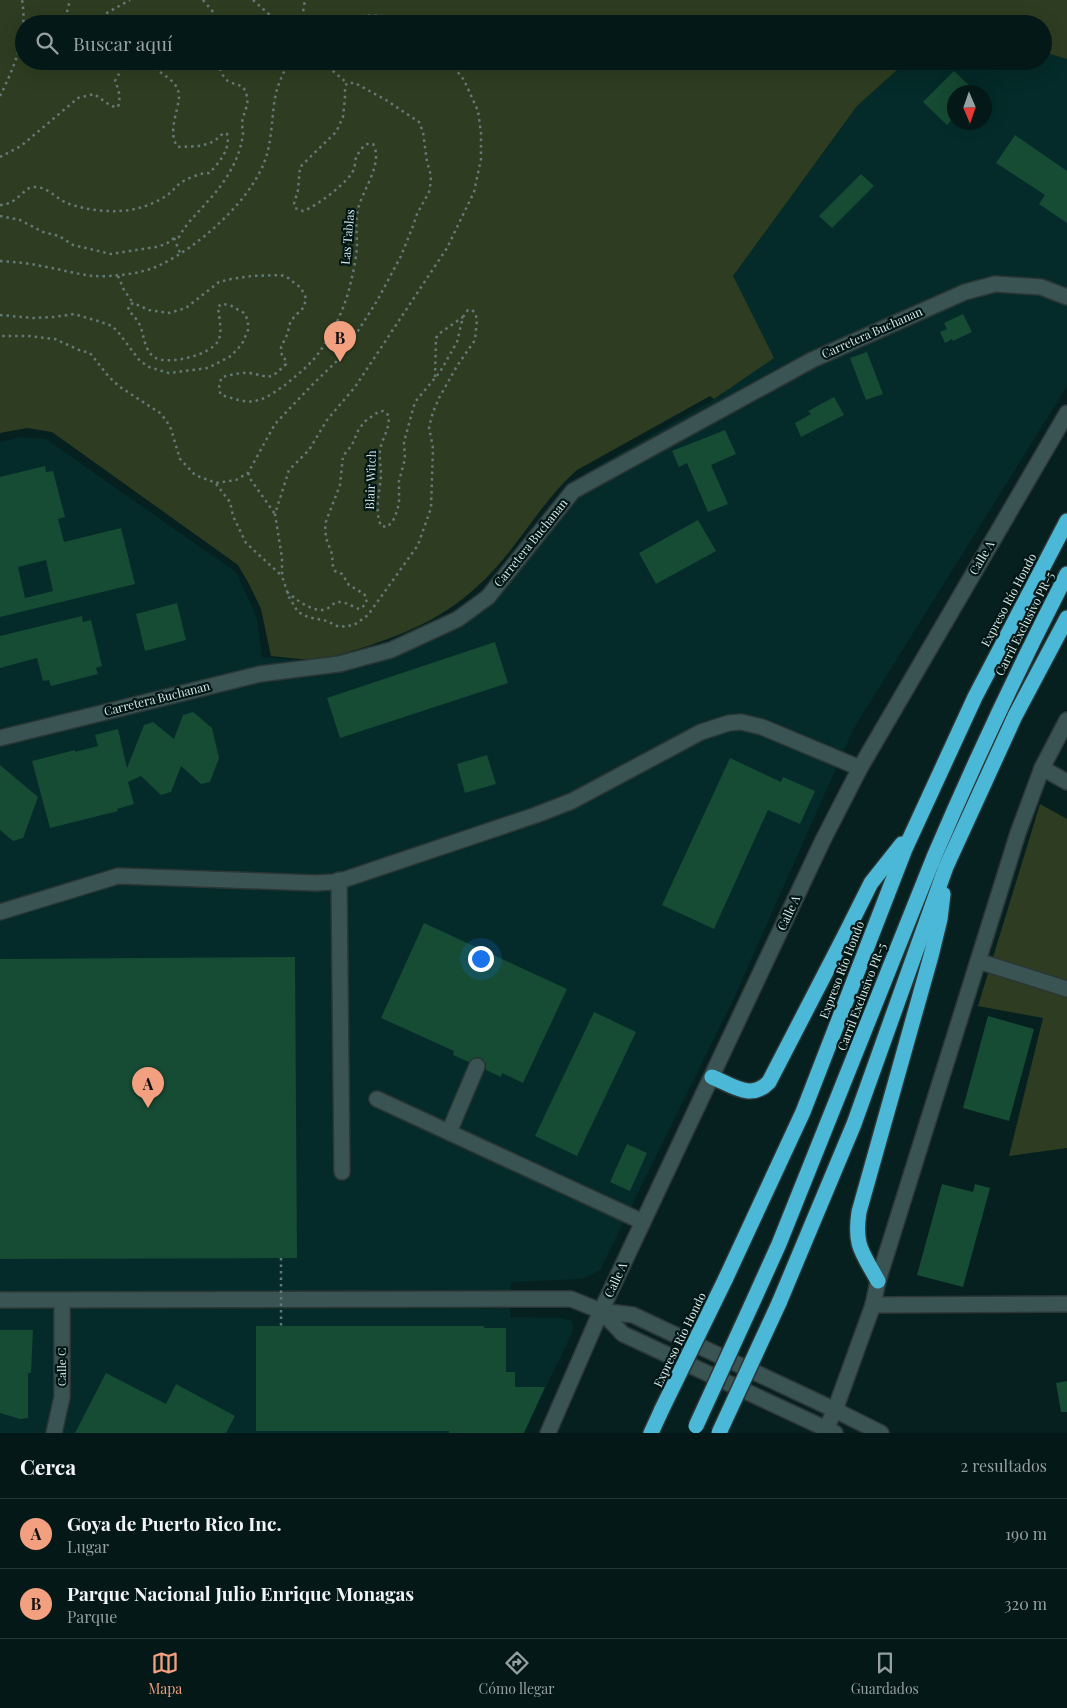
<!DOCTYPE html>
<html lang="es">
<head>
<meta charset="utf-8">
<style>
  body { margin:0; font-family:"Playfair Display",serif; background:#0d2120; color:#f1f3f6 }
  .compass { position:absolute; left:947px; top:85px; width:45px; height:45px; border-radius:50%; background:#041817; box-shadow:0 5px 20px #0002; rotate:178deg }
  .you { position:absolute; left:480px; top:958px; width:18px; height:18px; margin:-12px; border:4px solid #fff; border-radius:50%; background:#1a73e8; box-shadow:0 0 0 8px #1a73e833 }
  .badge { display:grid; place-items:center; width:32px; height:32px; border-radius:50%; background:#f2a07f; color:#111; font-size:16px; font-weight:700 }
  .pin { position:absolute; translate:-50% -41px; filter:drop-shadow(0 1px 2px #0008) }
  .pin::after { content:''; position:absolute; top:26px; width:18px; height:15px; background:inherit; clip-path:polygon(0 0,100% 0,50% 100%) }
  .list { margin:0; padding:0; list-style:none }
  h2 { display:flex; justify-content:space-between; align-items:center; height:65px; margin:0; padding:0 20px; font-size:21px }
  h2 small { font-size:16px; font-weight:400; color:#97a0a1 }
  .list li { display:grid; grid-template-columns:32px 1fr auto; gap:15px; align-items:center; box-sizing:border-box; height:70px; padding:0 20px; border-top:1px solid #253736 }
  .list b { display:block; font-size:19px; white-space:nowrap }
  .list p { margin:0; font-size:16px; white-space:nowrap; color:#97a0a1 }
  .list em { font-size:16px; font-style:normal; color:#97a0a1 }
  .icon { flex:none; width:28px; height:28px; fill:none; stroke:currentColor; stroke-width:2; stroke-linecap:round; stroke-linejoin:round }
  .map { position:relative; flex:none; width:1067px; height:1433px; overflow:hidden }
  .search { position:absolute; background:#041817; box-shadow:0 5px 20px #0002; left:15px; right:15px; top:15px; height:55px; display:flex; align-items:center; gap:12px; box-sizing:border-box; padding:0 18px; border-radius:28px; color:#97a0a1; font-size:19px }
  .sheet { height:205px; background:#041817 }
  nav { display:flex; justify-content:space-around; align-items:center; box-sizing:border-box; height:70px; border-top:1px solid #253736; background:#041817; font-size:14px; color:#97a0a1 }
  nav a { display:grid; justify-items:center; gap:2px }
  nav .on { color:#f2a07f }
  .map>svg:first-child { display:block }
  .built { fill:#042b29; fill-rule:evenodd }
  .green { fill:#2e3d21 }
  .building { fill:#164b34; fill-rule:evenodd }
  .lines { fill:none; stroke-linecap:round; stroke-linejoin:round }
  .minor-casing { stroke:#2b3635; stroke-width:18 }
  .highway-casing { stroke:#2b3635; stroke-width:18 }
  .path { stroke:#647978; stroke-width:2.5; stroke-dasharray:2.5 4; stroke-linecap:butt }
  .minor { stroke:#395452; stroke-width:15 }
  .highway { stroke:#4cb8d7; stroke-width:15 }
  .highway-bridge-casing { stroke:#2b3635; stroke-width:18; stroke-linecap:butt }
  .path-bridge { stroke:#647978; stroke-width:2.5; stroke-dasharray:2.5 4; stroke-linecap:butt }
  .highway-bridge { stroke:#4cb8d7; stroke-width:15 }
  .labels { text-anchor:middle; stroke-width:4.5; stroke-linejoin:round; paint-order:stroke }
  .street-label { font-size:12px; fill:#d8e7e6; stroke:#001716 }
</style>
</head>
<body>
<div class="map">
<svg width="1067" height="1433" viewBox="0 0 1067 1433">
  <rect width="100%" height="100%" fill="#05201f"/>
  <path class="built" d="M 1043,52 L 1067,59 L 1067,386 L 854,728 L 734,998 L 600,1270 L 582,1279 L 511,1282 L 510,1317 L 562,1318 L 572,1321 L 573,1325 L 573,1331 L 524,1433 L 0,1433 L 0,442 L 21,437 L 46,439 L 236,572 L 257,618 L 262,657 L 318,662 L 390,642 L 443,618 L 486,588 L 567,484 L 723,394 L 733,276 L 857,106 L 907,61 L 1043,61 ZM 954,92 L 984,92 L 984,122 L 954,122 Z"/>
  <g class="green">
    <path d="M 0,0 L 1067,0 L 1067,59 L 1043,52 L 1043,24 L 24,24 L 24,61 L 907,61 L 857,106 L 733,276 L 774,358 L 714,399 L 710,396 L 577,470 C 546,497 526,533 499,564 C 461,608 422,628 368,646 C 352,651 336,656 320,659 C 305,661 286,657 271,656 L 261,609 L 249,584 L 238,565 L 52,432 L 27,428 L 0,433 Z"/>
    <polygon points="1040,804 1067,819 1067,1148 1009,1156 1043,1018 978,1006"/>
  </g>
  <g class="building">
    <polygon points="954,71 976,92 954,92 954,117 947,125 923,102"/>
    <polygon points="1015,135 1067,171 1067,223 1039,204 1045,195 996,163"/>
    <polygon points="861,174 874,186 832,228 819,216"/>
    <polygon points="963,314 972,332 953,341 952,339 945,343 940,332 947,329 944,323"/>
    <polygon points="867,352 883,394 866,400 850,358"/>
    <polygon points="834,397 844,415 801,437 795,423 811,414 808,411"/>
    <polygon points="725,430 736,454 711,465 728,504 708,512 687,463 679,467 672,451"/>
    <path d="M 45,466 L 46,472 L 53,471 L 65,517 L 58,519 L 64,542 L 121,528 L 135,584 L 0,617 L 0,477 ZM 46,560 L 53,591 L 25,598 L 18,567 Z"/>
    <polygon points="698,520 716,551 656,584 639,553"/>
    <polygon points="177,603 186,640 145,651 136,614"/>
    <polygon points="82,616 83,622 91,620 102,666 96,668 98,674 51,686 49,680 43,681 37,658 0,668 0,636"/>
    <polygon points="495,642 508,683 340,738 327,698"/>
    <polygon points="193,712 212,728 219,758 210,782 201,784 181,766 171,792 161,795 141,776 128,782 134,804 117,809 118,811 50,828 32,761 75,750 75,752 98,746 95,735 118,729 127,768 144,725 153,722 174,739 183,715"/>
    <polygon points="487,755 496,784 465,793 457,764"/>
    <polygon points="730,758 781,782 783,777 815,791 800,824 768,810 714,929 662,905"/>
    <polygon points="0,765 38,797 23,838 13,841 0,830"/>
    <polygon points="424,923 567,989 523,1083 502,1073 501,1077 486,1070 486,1064 481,1058 475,1057 469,1062 453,1055 454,1051 381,1018"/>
    <polygon points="295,957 297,1258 0,1259 0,959"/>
    <polygon points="594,1012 636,1032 577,1156 535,1136"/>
    <polygon points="988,1016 1034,1029 1009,1121 963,1108"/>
    <polygon points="627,1144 647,1153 630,1191 610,1182"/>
    <polygon points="942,1184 973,1192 975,1184 990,1188 963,1287 917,1275"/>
    <polygon points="256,1326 484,1326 484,1328 506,1328 506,1372 515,1372 515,1387 545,1387 524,1433 449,1433 449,1431 256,1431"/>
    <polygon points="0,1330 33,1330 31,1373 28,1373 28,1418 20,1419 0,1413"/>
    <polygon points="106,1373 166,1404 176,1384 235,1416 226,1433 75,1433"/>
    <polygon points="1067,1381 1067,1412 1061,1412 1056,1383"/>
  </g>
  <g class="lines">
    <defs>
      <g id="minor">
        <polyline points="0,738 260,674 339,664 391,650 458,619 488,597 573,491 812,360 965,292 995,284 1041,287 1067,297"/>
        <polyline points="1042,768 1067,782"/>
        <polyline points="339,880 342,1172"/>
        <polyline points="0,912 118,876 316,883 333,882 346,879 536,815 572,801 701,732 729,723 741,722 762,727 860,768"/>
        <polyline points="978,961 1067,989"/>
        <polyline points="377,1099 643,1222"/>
        <polyline points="449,1132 477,1066"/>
        <polyline points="0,1300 571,1299 601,1311 633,1315 835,1410 881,1433"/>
        <polyline points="873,1305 1067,1304"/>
        <polyline points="601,1311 623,1334 835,1433"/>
        <polyline points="54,1433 62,1397 62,1300"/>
        <polyline points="548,1433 601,1311 823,840 860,768 1067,413"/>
        <polyline points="824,1433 835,1410 873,1305 878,1281 1018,833 1042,768 1067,720"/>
      </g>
      <g id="highway">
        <path d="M 712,1077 C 732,1085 751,1101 769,1082 L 844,937 L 871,883 L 902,844"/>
        <polyline points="725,1280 803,1112 905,849 975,697 1067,521"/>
        <path d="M 878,1281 C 862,1252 854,1246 859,1212 L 931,956 L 940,919 L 943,894"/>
        <polyline points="779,1303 854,1124 946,867 1015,716 1067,618"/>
        <path d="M 751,1306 L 779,1244 L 934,857 C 975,761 1019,667 1067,574"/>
        <polyline points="651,1433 662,1409"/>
      </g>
    </defs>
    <use href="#minor" class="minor-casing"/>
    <use href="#highway" class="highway-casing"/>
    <g class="path">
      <polyline points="203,0 214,13 215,24"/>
      <polyline points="253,0 280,24"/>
      <polyline points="62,24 66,16 70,0"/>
      <polyline points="99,24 105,14 130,0"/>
      <polyline points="301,24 305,0"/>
      <path d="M 330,24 C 353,15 386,11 408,24"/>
      <polyline points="316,61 328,67 347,83"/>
      <path d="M 0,96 C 15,66 28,34 22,0"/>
      <path d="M 0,157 L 21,146 L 78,98 L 94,94 L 111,106 L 118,107 C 121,97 119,90 115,81 L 126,61"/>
      <path d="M 0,205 C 18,204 23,188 33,187 C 48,186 56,199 67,203 C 87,211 118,214 139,208 C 150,205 161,200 170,193 C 173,191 175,187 178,185 C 183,180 202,172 209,173 C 219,163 231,149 227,134 L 223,133 C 211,148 195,146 178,147 C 167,134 178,112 179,97 C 179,78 158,76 150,61"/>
      <path d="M 0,216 L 20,220 L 43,232 L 59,236 L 73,245 L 111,254 L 156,247 L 166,244 L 174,238 L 179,237 C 187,222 197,214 208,201 C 225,183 240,159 243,134 C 243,130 242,126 242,123 C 243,113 249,106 247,97 C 244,82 238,87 228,81 C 223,78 219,68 218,61"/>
      <polyline points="174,238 180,253"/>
      <path d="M 0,261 C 14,262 28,263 41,266 C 59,269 76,274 93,276 C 113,277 142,274 160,265 C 198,247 248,203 264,163 C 273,140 271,116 276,93 C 279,81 284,72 289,61"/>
      <polyline points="118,276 124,290 133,303"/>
      <path d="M 0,315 L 33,318 L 54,317 L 74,314 L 101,322 L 112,326 L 118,332 L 140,361 L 149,367 L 169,373 L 208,368 L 231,356 L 242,344 L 248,330 L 248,322 L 246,316 L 244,313 L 230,305 L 221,304 L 218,307 C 219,318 223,332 218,341 C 211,355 167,366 154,357 C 142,348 145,331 137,320 C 133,315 130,313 128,307 L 133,303 L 149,310 L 169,313 L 186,308 L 219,282 L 231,279 L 252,276 L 281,275 L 288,278 L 301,288 L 306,298 L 304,307 L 294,317 L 289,325 L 288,333 L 281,347 L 282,357 L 286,360 L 286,364 C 269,381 271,377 250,373 C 241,372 231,375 222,377 C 219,384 218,388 221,395 C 232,398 244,403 255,401 C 266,399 276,391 285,385 C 297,375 309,366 318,354 C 333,333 346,306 351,281 C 354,270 356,258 357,247 C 357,235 355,221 358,209 C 362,191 384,163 373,144 L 366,144 C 361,149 357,154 355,161 C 355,163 355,166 354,169 C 350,181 316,207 303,211 L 295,208 L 294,204 L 298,190 L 300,167 L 336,132 L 343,117 L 345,97 L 345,87 L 347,83 L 355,83 L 386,100 L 419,122 L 423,132 L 427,162 L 430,172 L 431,181 L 429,192 L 417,214 L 413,226 L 401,256 L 377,301 L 342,356 L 311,386 L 275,424 L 248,473 L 236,480 L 216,483 L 195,475 L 180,459 L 171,429 L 166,420 L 160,413 L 120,387 L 109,377 L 90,353 L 79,350 L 55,339 L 28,336 L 0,336"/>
      <polyline points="435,377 436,338 440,333 463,317"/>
      <polyline points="248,473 251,480 275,514"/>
      <polyline points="216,484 230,502 233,516 246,543 282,576"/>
      <path d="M 287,592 C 295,599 315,614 326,609 C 331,608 334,601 340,602 C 346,602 353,607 359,609 L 365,605 L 367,599 L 364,594 L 349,585 L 342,574 L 335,571 L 333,568 L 332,554 L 326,538 L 325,524 L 340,485 L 343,456 L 352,445 L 358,431 L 364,422 L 378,412 L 383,411 L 387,413 C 393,425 381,439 380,451 C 379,459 381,467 381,475 C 380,492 374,509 381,526 L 387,527 L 393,521 L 397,511 L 399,503 L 399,481 L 405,459 L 404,442 L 415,402 L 440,372 L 457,342 L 463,317 L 468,310 L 472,310 L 475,313 L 477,319 L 475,340 L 457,366 L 439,398 L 433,412 L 429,427 L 433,448 L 431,508 L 418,545 L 368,615 L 354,625 L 339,627 L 327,621 L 308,617 L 298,612 L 289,597 L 282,576 L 282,558 L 275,514 L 289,470 L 309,450 L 327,420 L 355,387 L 447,248 L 474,192 L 481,159 L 481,133 L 478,111 L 464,80 L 449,61"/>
    </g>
    <use href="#minor" class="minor"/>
    <use href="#highway" class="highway"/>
    <defs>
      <g id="highway-bridge">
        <polyline points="662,1409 725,1280"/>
        <polyline points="696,1426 751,1306"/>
        <polyline points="719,1433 779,1303"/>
      </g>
    </defs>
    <use href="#highway-bridge" class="highway-bridge-casing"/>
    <polyline class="path-bridge" points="281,1258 281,1326"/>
    <use href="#highway-bridge" class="highway-bridge"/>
  </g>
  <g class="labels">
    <g class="street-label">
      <text transform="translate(348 237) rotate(-85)" y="4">Las Tablas</text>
      <text transform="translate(872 333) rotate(-24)" y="4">Carretera Buchanan</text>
      <text transform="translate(371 480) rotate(-88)" y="4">Blair Witch</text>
      <text transform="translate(531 543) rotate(-51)" y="4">Carretera Buchanan</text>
      <text transform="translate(982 558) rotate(-60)" y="4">Calle A</text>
      <text transform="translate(1009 600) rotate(-62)" y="4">Expreso Río Hondo</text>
      <text transform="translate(1025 624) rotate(-63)" y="4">Carril Exclusivo PR-5</text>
      <text transform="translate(157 699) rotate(-14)" y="4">Carretera Buchanan</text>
      <text transform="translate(789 913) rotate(-65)" y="4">Calle A</text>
      <text transform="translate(842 970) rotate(-69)" y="4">Expreso Río Hondo</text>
      <text transform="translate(862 997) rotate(-69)" y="4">Carril Exclusivo PR-5</text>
      <text transform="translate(616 1280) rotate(-65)" y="4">Calle A</text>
      <text transform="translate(680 1340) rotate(-64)" y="4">Expreso Río Hondo</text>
      <text transform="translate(62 1367) rotate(-90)" y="4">Calle C</text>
    </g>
  </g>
</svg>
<svg class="compass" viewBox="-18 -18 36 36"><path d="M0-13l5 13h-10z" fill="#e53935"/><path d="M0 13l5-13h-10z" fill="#97a0a1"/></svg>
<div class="you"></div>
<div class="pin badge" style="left:148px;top:1108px">A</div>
<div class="pin badge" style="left:340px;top:362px">B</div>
<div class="search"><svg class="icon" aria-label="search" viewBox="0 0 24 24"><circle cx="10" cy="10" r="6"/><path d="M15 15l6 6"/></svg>Buscar aquí</div>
</div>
<section class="sheet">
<h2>Cerca<small>2 resultados</small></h2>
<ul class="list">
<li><span class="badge">A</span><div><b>Goya de Puerto Rico Inc.</b><p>Lugar</p></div><em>190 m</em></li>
<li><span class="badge">B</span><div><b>Parque Nacional Julio Enrique Monagas</b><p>Parque</p></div><em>320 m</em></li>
</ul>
</section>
<nav>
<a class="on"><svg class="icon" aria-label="map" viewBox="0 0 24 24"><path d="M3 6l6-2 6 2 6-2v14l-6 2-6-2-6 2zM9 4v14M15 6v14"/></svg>Mapa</a>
<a><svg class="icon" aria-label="directions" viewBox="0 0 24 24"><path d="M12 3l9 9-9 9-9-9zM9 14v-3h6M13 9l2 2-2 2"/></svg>Cómo llegar</a>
<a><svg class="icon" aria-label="saved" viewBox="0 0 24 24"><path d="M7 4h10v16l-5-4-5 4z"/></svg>Guardados</a>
</nav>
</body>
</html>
